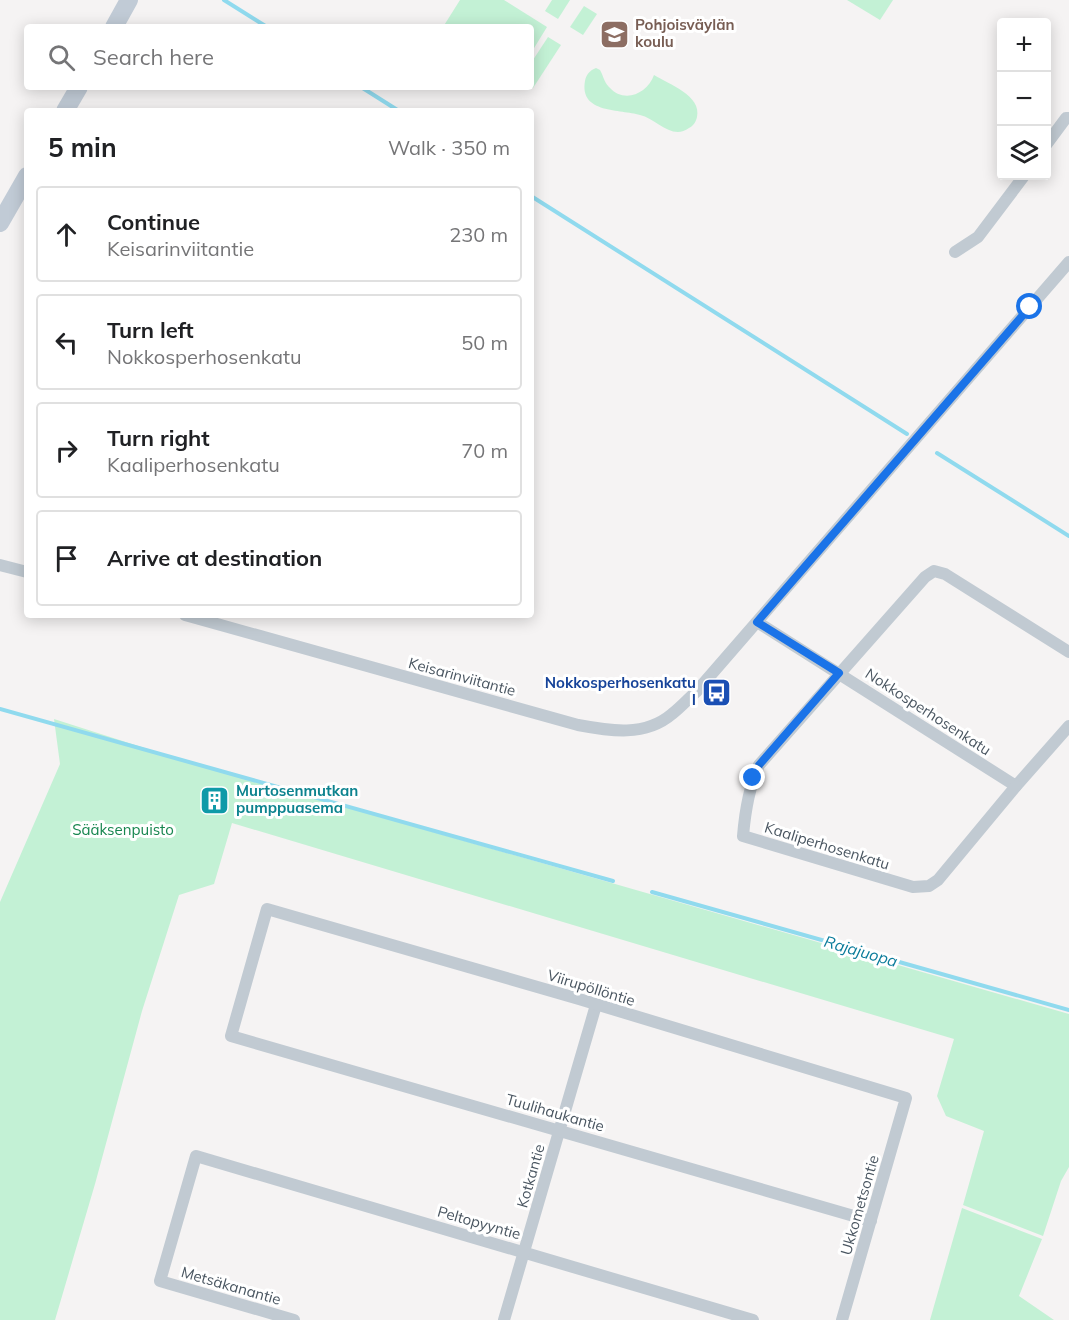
<!DOCTYPE html>
<html lang="en">
<head>
<meta charset="utf-8">
<style>
  body { margin:0; font-family:Mulish,sans-serif; background:#f6f6f6; color:#202124 }
  .controls { position:absolute; right:18px; top:18px; display:grid; overflow:hidden; border-radius:6px; box-shadow:0 3px 15px #0003 }
  .controls button { width:54px; height:54px; display:grid; place-items:center; padding:0; border:0; border-bottom:2px solid #e0e0e0; background:#fff; color:#202124; font:30px sans-serif }
  .stop { position:absolute; width:18px; height:18px; margin:-14px; border:4px solid #1a73e8; border-radius:50%; background:#fff }
  .stop.end { background:#1a73e8; border-color:#fff; box-shadow:0 2px 6px #0008 }
  .list { margin:0; padding:0; list-style:none }
  h2 { display:flex; justify-content:space-between; align-items:center; height:78px; margin:0; padding:0 24px; font-size:26px }
  h2 small { font-size:20px; font-weight:400; color:#757577 }
  .list li { display:grid; grid-template-columns:39px 1fr auto; gap:18px; align-items:center; box-sizing:border-box; height:96px; margin:0 12px 12px; padding:0 12px; border:2px solid #e0e0e0; border-radius:6px }
  .list b { display:block; font-size:22px; white-space:nowrap }
  .list p { margin:0; font-size:20px; white-space:nowrap; color:#757577 }
  .list em { font-size:20px; font-style:normal; color:#757577 }
  .icon { flex:none; width:33px; height:33px; fill:none; stroke:currentColor; stroke-width:2; stroke-linecap:round; stroke-linejoin:round }
  .map { position:relative; flex:none; width:1069px; height:1320px; overflow:hidden }
  .search { position:absolute; background:#fff; box-shadow:0 3px 15px #0003; left:24px; top:24px; width:510px; height:66px; display:flex; align-items:center; gap:15px; box-sizing:border-box; padding:0 21px; border-radius:6px; color:#757577; font-size:22px }
  .panel { position:absolute; background:#fff; box-shadow:0 3px 15px #0003; left:24px; top:108px; width:510px; height:510px; border-radius:6px }
  .map>svg:first-child { display:block }
  .green { fill:#c3f1d5 }
  .lines { fill:none; stroke-linecap:round; stroke-linejoin:round }
  .stream { stroke:#90daee; stroke-width:4 }
  .street { stroke:#c1cad2; stroke-width:12 }
  .secondary { stroke:#c1cbd6; stroke-width:18 }
  .route { stroke:#1a73e8; stroke-width:8 }
  .labels { text-anchor:middle; stroke-width:6; stroke-linejoin:round; paint-order:stroke }
  .education-label { font-size:15px; font-weight:bold; fill:#785e54; stroke:#fff; text-anchor:start }
  .street-label { font-size:15px; fill:#4a5661; stroke:#fff }
  .transit-label { font-size:15px; font-weight:bold; fill:#164399; stroke:#fff; text-anchor:end }
  .culture-label { font-size:15px; font-weight:bold; fill:#0d838f; stroke:#fff; text-anchor:start }
  .park-label { font-size:15px; fill:#17864f; stroke:#fff }
  .water-label { font-size:16px; font-style:italic; fill:#0c7c9b; stroke:#fff }
</style>
</head>
<body>
<div class="map">
<svg width="1069" height="1320" viewBox="0 0 1069 1320">
  <rect width="100%" height="100%" fill="#f5f3f3"/>
  <g class="green">
    <polygon points="460,0 504,0 547,27 531,53 531,27 443,27"/>
    <polygon points="552,0 570,0 558,19 545,11"/>
    <polygon points="847,0 893,0 880,20"/>
    <polygon points="584,6 597,14 583,35 570,27"/>
    <polygon points="548,37 561,45 533,88 531,87 531,63"/>
    <path d="M 596,68 L 600,70 C 603,75 604,82 609,87 C 624,104 647,94 654,75 C 669,84 702,96 697,117 C 696,122 693,126 689,128 C 672,141 657,119 640,115 C 621,109 579,114 585,81 C 586,75 590,70 596,68 Z"/>
    <polygon points="54,719 182,760 1069,1014 1069,1167 1061,1181 1043,1236 963,1205 984,1131 946,1116 937,1096 954,1039 232,823 214,884 179,895 142,1011 95,1184 55,1320 0,1320 0,902 60,764"/>
    <polygon points="962,1208 1042,1239 1019,1296 1054,1320 930,1320"/>
  </g>
  <g class="lines">
    <g class="stream">
      <polyline points="224,0 267,27"/>
      <polyline points="361,87 399,111"/>
      <polyline points="531,196 907,434"/>
      <polyline points="937,453 1069,536"/>
      <polyline points="0,709 613,881"/>
      <polyline points="652,892 1069,1010"/>
    </g>
    <g class="street">
      <polyline points="1046,145 1066,118 1069,118"/>
      <polyline points="955,252 978,237 1024,176"/>
      <polyline points="0,565 27,572"/>
      <path d="M 185,615 L 578,725 C 610,731 645,737 672,714 C 681,707 688,699 696,692 L 1069,262"/>
      <polyline points="757,622 1016,786 1069,726"/>
      <path d="M 1016,786 L 938,880 L 929,886 L 913,887 L 743,836 C 745,812 749,787 759,765 L 925,577 L 934,571 L 945,574 L 1069,652"/>
      <polyline points="294,1320 160,1281 196,1156 753,1320"/>
      <polyline points="504,1320 596,1005"/>
      <polyline points="842,1320 906,1098 579,999 267,909 231,1036 871,1221"/>
    </g>
    <g class="secondary">
      <polyline points="114,27 129,0"/>
      <polyline points="65,111 79,87"/>
      <polyline points="0,223 27,176"/>
    </g>
  </g>
  <g class="lines">
    <polyline class="route" points="753,778 759,765 839,673 757,622 1030,307"/>
  </g>
  <defs>
    <symbol id="school-square" viewBox="-11 -11 22 22"><rect x="-9" y="-9" width="18" height="18" rx="4" fill="#8d6e63" stroke="#fff"/><path d="M0-5L7-2L0 1L-7-2ZM-4 1L0 2.5L4 1V4Q0 6-4 4Z" fill="#fff"/></symbol>
    <symbol id="bus-square" viewBox="-11 -11 22 22"><rect x="-9" y="-9" width="18" height="18" rx="4" fill="#1a4fb4" stroke="#fff"/><path d="M-5-6H5V4H4V6H2V4H-2V6H-4V4H-5ZM-3.5-4V0h7V-4ZM-3.5 1.2v1.5H-2V1.2ZM2 1.2v1.5H3.5V1.2Z" fill="#fff"/></symbol>
    <symbol id="building-square" viewBox="-11 -11 22 22"><rect x="-9" y="-9" width="18" height="18" rx="4" fill="#0f9aa8" stroke="#fff"/><path d="M-4-6H4V6H1V3H-1V6H-4ZM-2.5-4.3h1.7v1.8h-1.7ZM.8-4.3h1.7v1.8H.8ZM-2.5-1h1.7V.8h-1.7ZM.8-1h1.7V.8H.8Z" fill="#fff"/></symbol>
  </defs>
  <g fill-rule="evenodd">
    <use href="#school-square" x="598" y="18" width="33" height="33"/>
    <use href="#bus-square" x="700" y="676" width="33" height="33"/>
    <use href="#building-square" x="198" y="784" width="33" height="33"/>
  </g>
  <g class="labels">
    <g class="education-label">
      <text x="635" y="30">Pohjoisväylän<tspan x="635" dy="17">koulu</tspan></text>
    </g>
    <g class="street-label">
      <text transform="translate(462 677) rotate(15)" y="5">Keisarinviitantie</text>
      <text transform="translate(928 712) rotate(33)" y="5">Nokkosperhosenkatu</text>
      <text transform="translate(827 846) rotate(17)" y="5">Kaaliperhosenkatu</text>
      <text transform="translate(591 988) rotate(17)" y="5">Viirupöllöntie</text>
      <text transform="translate(555 1113) rotate(16)" y="5">Tuulihaukantie</text>
      <text transform="translate(531 1176) rotate(-74)" y="5">Kotkantie</text>
      <text transform="translate(860 1205) rotate(-74)" y="5">Ukkometsontie</text>
      <text transform="translate(479 1223) rotate(16)" y="5">Peltopyyntie</text>
      <text transform="translate(231 1286) rotate(16)" y="5">Metsäkanantie</text>
    </g>
    <g class="transit-label">
      <text x="696" y="688">Nokkosperhosenkatu<tspan x="696" dy="17">I</tspan></text>
    </g>
    <g class="culture-label">
      <text x="236" y="796">Murtosenmutkan<tspan x="236" dy="17">pumppuasema</tspan></text>
    </g>
    <g class="park-label">
      <text x="123" y="835">Sääksenpuisto</text>
    </g>
    <g class="water-label">
      <text transform="translate(861 951) rotate(16)" y="6">Rajajuopa</text>
    </g>
  </g>
</svg>
<div class="controls">
<button>+</button>
<button>−</button>
<button><svg class="icon" aria-label="layers" viewBox="0 0 24 24"><path d="M12 4l9 5-9 5-9-5zM3 14l9 5 9-5"/></svg></button>
</div>
<div class="stop" style="left:1030px;top:307px"></div>
<div class="stop end" style="left:753px;top:778px"></div>
<div class="search"><svg class="icon" aria-label="search" viewBox="0 0 24 24"><circle cx="10" cy="10" r="6"/><path d="M15 15l6 6"/></svg>Search here</div>
<section class="panel">
<h2>5 min<small>Walk · 350 m</small></h2>
<ul class="list">
<li><svg class="icon" aria-label="ahead" viewBox="0 0 24 24"><path d="M12 20V5M6 11l6-6 6 6"/></svg><div><b>Continue</b><p>Keisarinviitantie</p></div><em>230 m</em></li>
<li><svg class="icon" aria-label="left" viewBox="0 0 24 24"><path d="M17 20v-9H6M10 6l-5 5 5 5"/></svg><div><b>Turn left</b><p>Nokkosperhosenkatu</p></div><em>50 m</em></li>
<li><svg class="icon" aria-label="right" viewBox="0 0 24 24"><path d="M7 20v-9h11M14 6l5 5-5 5"/></svg><div><b>Turn right</b><p>Kaaliperhosenkatu</p></div><em>70 m</em></li>
<li><svg class="icon" aria-label="arrive" viewBox="0 0 24 24"><path d="M6 21V4h12l-3 4 3 4H6"/></svg><div><b>Arrive at destination</b></div></li>
</ul>
</section>
</div>
</body>
</html>
